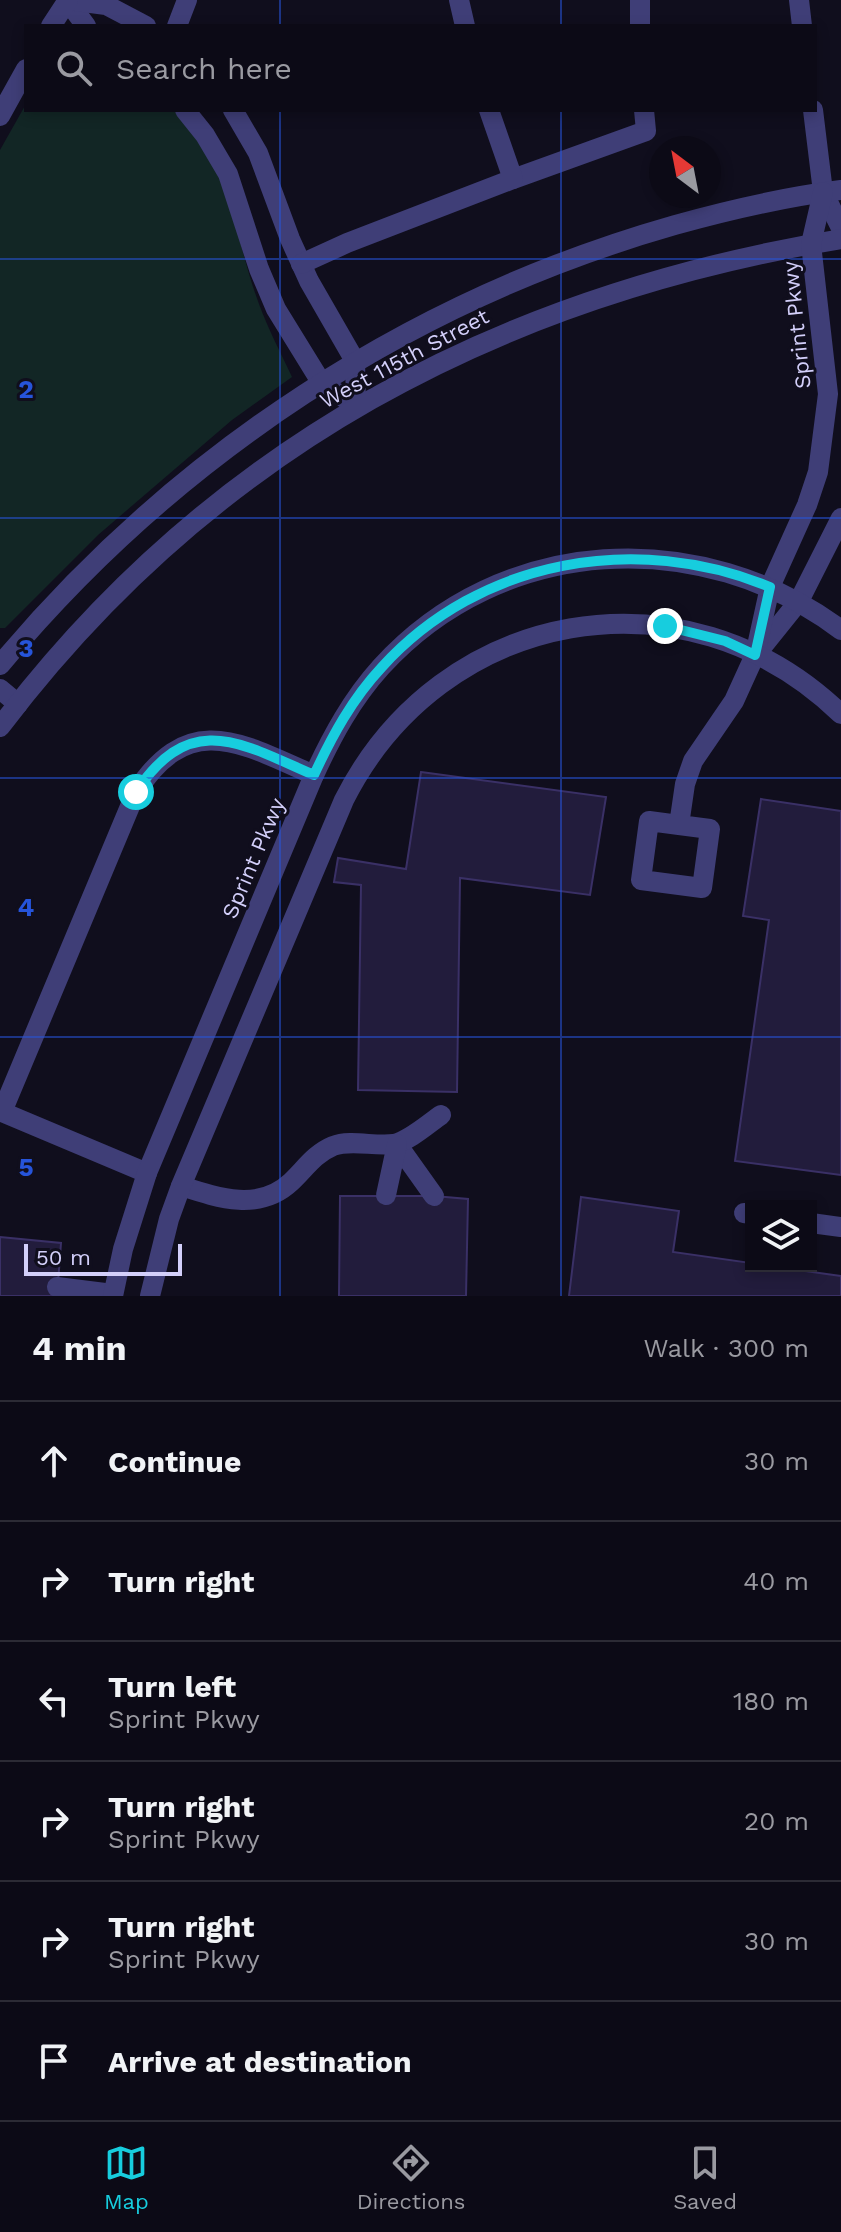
<!DOCTYPE html>
<html lang="en">
<head>
<meta charset="utf-8">
<style>
  body { margin:0; font-family:"Work Sans",sans-serif; background:#15131f; color:#f1f3f6 }
  .controls { position:absolute; right:24px; bottom:24px; display:grid; overflow:hidden; border-radius:0px; box-shadow:0 4px 12px #0003 }
  .controls button { width:72px; height:72px; display:grid; place-items:center; padding:0; border:0; border-bottom:2px solid #2c2b35; background:#0c0a16; color:#f1f3f6; font:40px sans-serif }
  .compass { position:absolute; left:649px; top:136px; width:72px; height:72px; border-radius:50%; background:#0c0a16; box-shadow:0 4px 12px #0003; rotate:328deg }
  .scale { position:absolute; left:24px; bottom:20px; width:158px; box-sizing:border-box; padding-left:8px; border:4px solid #d3cffa; border-top:0; font-size:22px; line-height:28px; white-space:nowrap; color:#d3cffa; -webkit-text-stroke:6px #100e1d; paint-order:stroke }
  .stop { position:absolute; width:24px; height:24px; margin:-18px; border:6px solid #17cdde; border-radius:50%; background:#fff }
  .stop.end { background:#17cdde; border-color:#fff; box-shadow:0 2px 8px #0008 }
  .list { margin:0; padding:0; list-style:none }
  h2 { display:flex; justify-content:space-between; align-items:center; height:104px; margin:0; padding:0 32px; font-size:34px }
  h2 small { font-size:26px; font-weight:400; color:#9a9aa1 }
  .list li { display:grid; grid-template-columns:52px 1fr auto; gap:24px; align-items:center; box-sizing:border-box; height:120px; padding:0 32px; border-top:2px solid #2c2b35 }
  .list b { display:block; font-size:30px; white-space:nowrap }
  .list p { margin:0; font-size:26px; white-space:nowrap; color:#9a9aa1 }
  .list em { font-size:26px; font-style:normal; color:#9a9aa1 }
  .icon { flex:none; width:44px; height:44px; fill:none; stroke:currentColor; stroke-width:2; stroke-linecap:round; stroke-linejoin:round }
  .map { position:relative; flex:none; width:841px; height:1296px; overflow:hidden }
  .search { position:absolute; background:#0c0a16; box-shadow:0 4px 12px #0003; left:24px; right:24px; top:24px; height:88px; display:flex; align-items:center; gap:20px; box-sizing:border-box; padding:0 28px; border-radius:0px; color:#9a9aa1; font-size:30px }
  .sheet { height:824px; background:#0c0a16 }
  nav { display:flex; justify-content:space-around; align-items:center; box-sizing:border-box; height:112px; border-top:2px solid #2c2b35; background:#0c0a16; font-size:22px; color:#9a9aa1 }
  nav a { display:grid; justify-items:center; gap:4px }
  nav .on { color:#17cdde }
  .map>svg:first-child { display:block }
  .green { fill:#122625 }
  .building { fill:#221c3c; stroke:#3a3066; stroke-width:2 }
  .lines { fill:none; stroke-linecap:round; stroke-linejoin:round }
  .minor { stroke:#3f3e77; stroke-width:20 }
  .route { stroke:#17cdde; stroke-width:10 }
  .grid { fill:none; stroke:#2654da; stroke-width:2; stroke-opacity:0.55 }
  .labels { text-anchor:middle; stroke-width:6; stroke-linejoin:round; paint-order:stroke }
  .street-label { font-size:22px; fill:#d3cffa; stroke:#100e1d }
  .grid-label { font-size:26px; text-anchor:middle; font-weight:bold; fill:#2654da; stroke:#100e1d; stroke-width:6; stroke-linejoin:round; paint-order:stroke }
</style>
</head>
<body>
<div class="map">
<svg width="841" height="1296" viewBox="0 0 841 1296">
  <rect width="100%" height="100%" fill="#100e1d"/>
  <path class="green" d="M 26,104 L 26,110 L 173,110 C 234,166 232,232 259,304 C 268,329 281,353 292,377 L 232,420 L 98,535 L 5,628 L 0,628 L 0,150 Z"/>
  <g class="building">
    <polygon points="421,772 606,797 590,895 460,878 457,1092 358,1090 361,885 334,882 338,858 406,869"/>
    <polygon points="761,799 841,811 841,1175 735,1161 769,920 743,916"/>
    <polygon points="340,1196 434,1196 468,1199 466,1296 339,1296"/>
    <polygon points="581,1197 679,1211 673,1252 751,1263 751,1266 769,1266 841,1276 841,1296 569,1296"/>
    <polygon points="0,1237 61,1243 57,1296 0,1296"/>
  </g>
  <g class="lines">
    <g class="minor">
      <polyline points="67,0 86,26"/>
      <polyline points="68,0 106,5 146,26"/>
      <polyline points="459,0 465,26"/>
      <polyline points="640,0 640,26"/>
      <polyline points="799,0 802,26"/>
      <polyline points="51,26 68,0"/>
      <polyline points="177,26 187,0"/>
      <polyline points="185,110 205,135 228,174 259,269 276,309 321,382 356,406"/>
      <polyline points="233,110 258,153 290,239 309,281 355,361 356,406"/>
      <polyline points="813,110 823,192 841,228"/>
      <polyline points="0,116 26,69"/>
      <polyline points="513,179 646,131 644,110"/>
      <polyline points="301,264 347,243 513,179 489,110"/>
      <polyline points="758,652 799,601 841,518"/>
      <path d="M 0,665 C 176,454 411,300 675,225 C 729,210 785,197 841,190"/>
      <polyline points="0,689 18,704"/>
      <path d="M 0,727 C 212,447 498,296 841,239"/>
      <polyline points="679,825 710,829 702,888 641,880 649,821 679,825 685,784 693,761 734,701 755,655 770,587 807,505 818,472 828,394 811,244 823,192"/>
      <polyline points="397,1144 434,1196"/>
      <path d="M 147,1173 L 2,1112 L 136,792 C 190,709 242,744 314,775"/>
      <path d="M 181,1186 C 218,1198 259,1212 291,1182 C 305,1169 314,1154 333,1146 C 351,1139 375,1147 394,1144 C 409,1141 428,1124 441,1115"/>
      <polyline points="386,1195 397,1144"/>
      <polyline points="744,1213 751,1214"/>
      <polyline points="811,1223 841,1227"/>
      <polyline points="57,1287 113,1294"/>
      <path d="M 113,1296 L 123,1249 L 147,1173 L 314,775 C 332,736 352,699 381,667 C 502,534 701,525 841,630"/>
      <path d="M 150,1296 L 169,1219 L 181,1186 L 344,800 C 441,608 685,563 841,714"/>
    </g>
  </g>
  <g class="lines">
    <path class="route" d="M 136,792 C 191,709 242,744 314,775 C 332,736 352,699 382,667 C 480,559 637,532 770,587 L 755,655 L 725,641 L 665,626"/>
  </g>
  <path class="grid" d="M 280,0 L 280,26M 561,0 L 561,26M 280,110 L 280,1296M 561,110 L 561,1296M 0,259 L 841,259M 0,518 L 841,518M 0,778 L 841,778M 0,1037 L 841,1037"/>
  <g class="labels">
    <g class="street-label">
      <text transform="translate(796 325) rotate(-96)" y="8">Sprint Pkwy</text>
      <text transform="translate(404 358) rotate(-28)" y="8">West 115th Street</text>
      <text transform="translate(253 858) rotate(-67)" y="8">Sprint Pkwy</text>
    </g>
  </g>
  <g class="grid-label">
    <text x="26" y="398">2</text>
    <text x="26" y="657">3</text>
    <text x="26" y="916">4</text>
    <text x="26" y="1176">5</text>
  </g>
</svg>
<div class="controls">
<button><svg class="icon" aria-label="layers" viewBox="0 0 24 24"><path d="M12 4l9 5-9 5-9-5zM3 14l9 5 9-5"/></svg></button>
</div>
<svg class="compass" viewBox="-18 -18 36 36"><path d="M0-13l5 13h-10z" fill="#e53935"/><path d="M0 13l5-13h-10z" fill="#9a9aa1"/></svg>
<div class="scale">50 m</div>
<div class="stop" style="left:136px;top:792px"></div>
<div class="stop end" style="left:665px;top:626px"></div>
<div class="search"><svg class="icon" aria-label="search" viewBox="0 0 24 24"><circle cx="10" cy="10" r="6"/><path d="M15 15l6 6"/></svg>Search here</div>
</div>
<section class="sheet">
<h2>4 min<small>Walk · 300 m</small></h2>
<ul class="list">
<li><svg class="icon" aria-label="ahead" viewBox="0 0 24 24"><path d="M12 20V5M6 11l6-6 6 6"/></svg><div><b>Continue</b></div><em>30 m</em></li>
<li><svg class="icon" aria-label="right" viewBox="0 0 24 24"><path d="M7 20v-9h11M14 6l5 5-5 5"/></svg><div><b>Turn right</b></div><em>40 m</em></li>
<li><svg class="icon" aria-label="left" viewBox="0 0 24 24"><path d="M17 20v-9H6M10 6l-5 5 5 5"/></svg><div><b>Turn left</b><p>Sprint Pkwy</p></div><em>180 m</em></li>
<li><svg class="icon" aria-label="right" viewBox="0 0 24 24"><path d="M7 20v-9h11M14 6l5 5-5 5"/></svg><div><b>Turn right</b><p>Sprint Pkwy</p></div><em>20 m</em></li>
<li><svg class="icon" aria-label="right" viewBox="0 0 24 24"><path d="M7 20v-9h11M14 6l5 5-5 5"/></svg><div><b>Turn right</b><p>Sprint Pkwy</p></div><em>30 m</em></li>
<li><svg class="icon" aria-label="arrive" viewBox="0 0 24 24"><path d="M6 21V4h12l-3 4 3 4H6"/></svg><div><b>Arrive at destination</b></div></li>
</ul>
</section>
<nav>
<a class="on"><svg class="icon" aria-label="map" viewBox="0 0 24 24"><path d="M3 6l6-2 6 2 6-2v14l-6 2-6-2-6 2zM9 4v14M15 6v14"/></svg>Map</a>
<a><svg class="icon" aria-label="directions" viewBox="0 0 24 24"><path d="M12 3l9 9-9 9-9-9zM9 14v-3h6M13 9l2 2-2 2"/></svg>Directions</a>
<a><svg class="icon" aria-label="saved" viewBox="0 0 24 24"><path d="M7 4h10v16l-5-4-5 4z"/></svg>Saved</a>
</nav>
</body>
</html>
